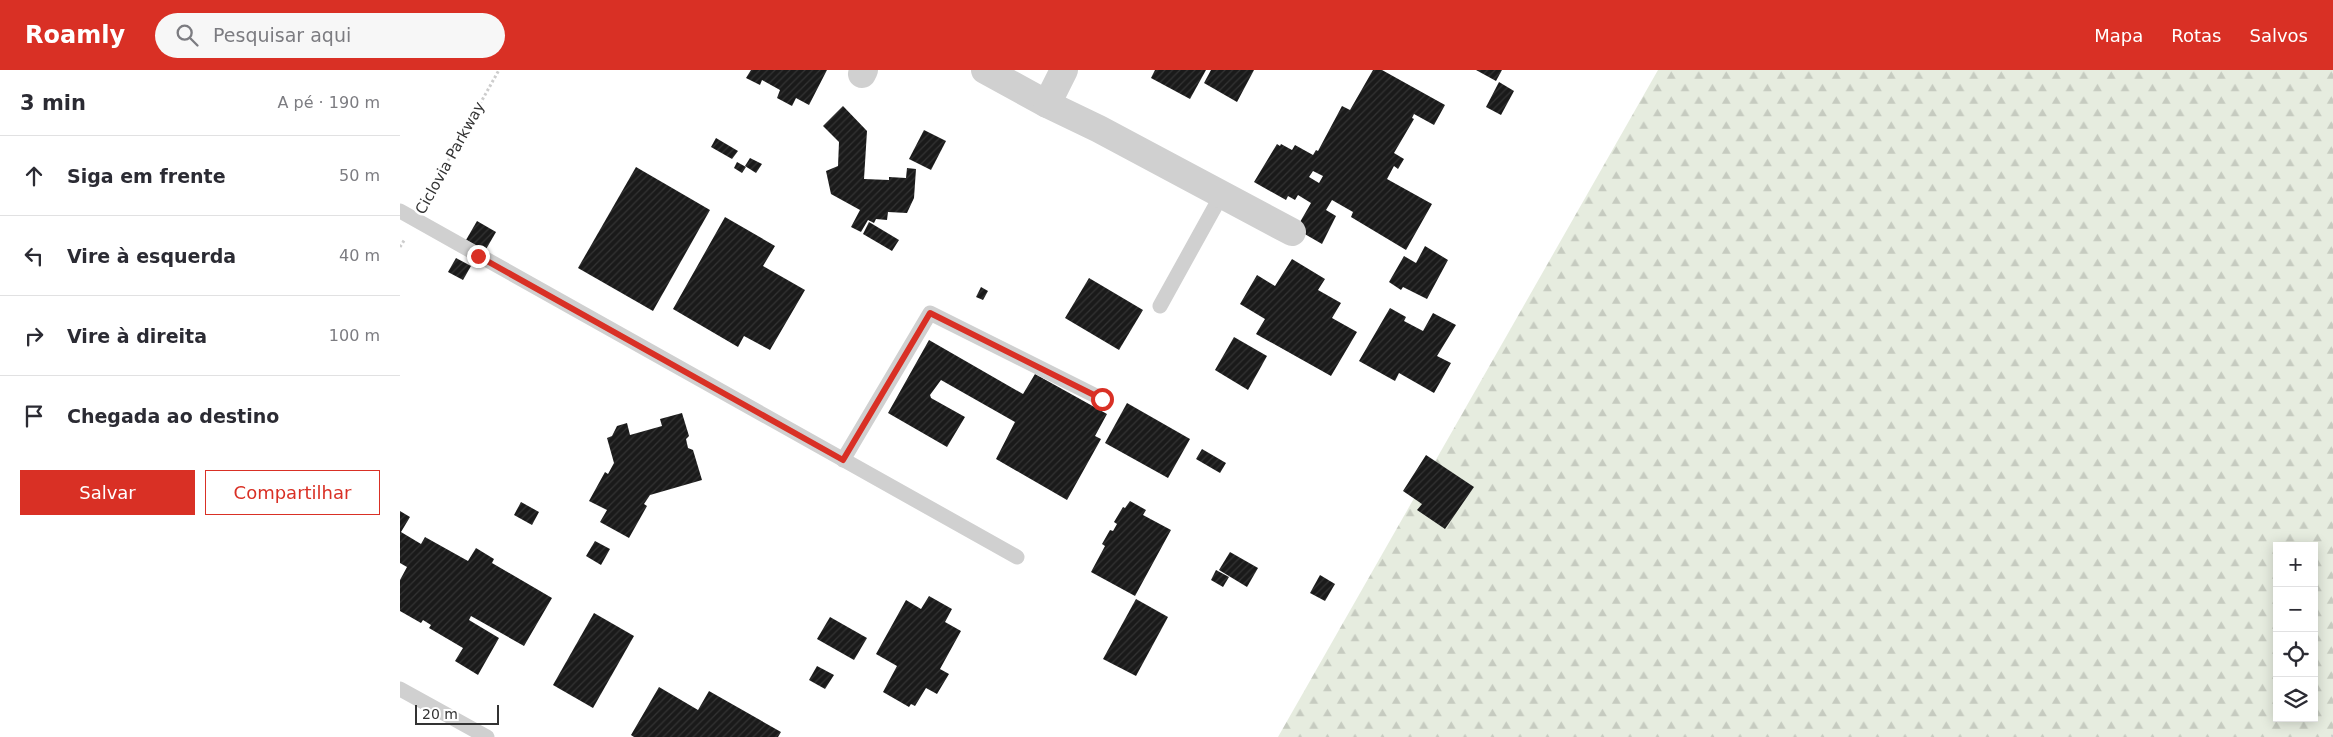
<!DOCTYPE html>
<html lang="pt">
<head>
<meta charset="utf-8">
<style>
  body { margin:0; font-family:"DejaVu Sans",sans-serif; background:#f7f7f7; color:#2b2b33 }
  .controls { position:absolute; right:15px; bottom:15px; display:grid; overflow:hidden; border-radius:0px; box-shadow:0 2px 12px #0003 }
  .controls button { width:45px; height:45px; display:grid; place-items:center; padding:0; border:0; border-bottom:1px solid #e1e1e2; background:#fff; color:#2b2b33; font:25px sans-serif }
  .scale { position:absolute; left:15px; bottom:12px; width:84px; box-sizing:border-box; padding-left:5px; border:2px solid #333; border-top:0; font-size:14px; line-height:18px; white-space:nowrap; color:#333; -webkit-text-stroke:4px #fff; paint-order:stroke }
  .stop { position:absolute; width:15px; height:15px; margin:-11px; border:4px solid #d93025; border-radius:50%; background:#fff }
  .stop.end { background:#d93025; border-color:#fff; box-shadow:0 1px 5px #0008 }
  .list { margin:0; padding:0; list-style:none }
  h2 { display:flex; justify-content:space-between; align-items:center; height:65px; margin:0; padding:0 20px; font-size:21px }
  h2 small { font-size:16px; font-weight:400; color:#7c7c81 }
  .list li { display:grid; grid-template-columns:32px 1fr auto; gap:15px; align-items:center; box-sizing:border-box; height:80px; padding:0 20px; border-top:1px solid #e1e1e2 }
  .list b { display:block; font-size:19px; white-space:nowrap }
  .list em { font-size:16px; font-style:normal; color:#7c7c81 }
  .actions { display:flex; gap:10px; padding:15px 20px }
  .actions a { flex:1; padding:11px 0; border:1px solid #d93025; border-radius:0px; text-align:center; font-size:18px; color:#d93025 }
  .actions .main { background:#d93025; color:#fff }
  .icon { flex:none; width:28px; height:28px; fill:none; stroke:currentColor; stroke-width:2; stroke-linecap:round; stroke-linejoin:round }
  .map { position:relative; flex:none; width:1933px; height:667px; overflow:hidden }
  header { display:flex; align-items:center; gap:30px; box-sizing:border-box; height:70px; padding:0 25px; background:#d93025; color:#fff }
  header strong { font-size:24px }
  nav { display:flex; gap:28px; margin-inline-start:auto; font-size:18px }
  .search { width:350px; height:45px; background:#f7f7f7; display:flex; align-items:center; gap:12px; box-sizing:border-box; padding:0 18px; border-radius:28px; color:#7c7c81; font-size:19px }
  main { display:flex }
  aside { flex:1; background:#fff }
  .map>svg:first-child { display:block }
  .forest { fill:url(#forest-firs); fill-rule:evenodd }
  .building { fill:url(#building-hatch); fill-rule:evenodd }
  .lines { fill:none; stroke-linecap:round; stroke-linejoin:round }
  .path { stroke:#cdcdcd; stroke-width:3; stroke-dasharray:2.5 2.5; stroke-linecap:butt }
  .lane { stroke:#d0d0d0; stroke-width:15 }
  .street { stroke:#d0d0d0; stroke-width:28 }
  .route { stroke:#d93025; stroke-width:6 }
  .labels { text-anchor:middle; stroke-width:5; stroke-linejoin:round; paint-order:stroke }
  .street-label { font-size:15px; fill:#333; stroke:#fff }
</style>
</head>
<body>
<header>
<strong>Roamly</strong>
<div class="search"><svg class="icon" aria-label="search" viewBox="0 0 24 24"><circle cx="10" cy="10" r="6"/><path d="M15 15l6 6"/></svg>Pesquisar aqui</div>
<nav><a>Mapa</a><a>Rotas</a><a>Salvos</a></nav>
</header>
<main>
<aside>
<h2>3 min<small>A pé · 190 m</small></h2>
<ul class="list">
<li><svg class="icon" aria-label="ahead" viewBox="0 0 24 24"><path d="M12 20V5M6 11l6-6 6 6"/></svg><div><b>Siga em frente</b></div><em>50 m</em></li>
<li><svg class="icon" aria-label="left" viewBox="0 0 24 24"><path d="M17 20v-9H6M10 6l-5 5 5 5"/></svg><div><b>Vire à esquerda</b></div><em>40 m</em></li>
<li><svg class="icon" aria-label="right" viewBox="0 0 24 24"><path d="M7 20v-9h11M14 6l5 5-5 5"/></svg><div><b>Vire à direita</b></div><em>100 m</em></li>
<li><svg class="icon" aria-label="arrive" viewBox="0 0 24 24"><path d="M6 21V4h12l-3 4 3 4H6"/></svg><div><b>Chegada ao destino</b></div></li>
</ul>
<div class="actions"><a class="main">Salvar</a><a>Compartilhar</a></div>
</aside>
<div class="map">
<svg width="1933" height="667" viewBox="0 0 1933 667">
  <defs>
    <pattern id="forest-firs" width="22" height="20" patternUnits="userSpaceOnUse" patternTransform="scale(1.25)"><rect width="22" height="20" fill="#e6ecdf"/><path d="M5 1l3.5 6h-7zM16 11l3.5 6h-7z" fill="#c6cbc0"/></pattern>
    <pattern id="building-hatch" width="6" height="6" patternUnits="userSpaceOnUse" patternTransform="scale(1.25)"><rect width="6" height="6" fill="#1a1a1a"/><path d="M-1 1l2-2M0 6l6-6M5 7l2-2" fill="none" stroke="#333"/></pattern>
  </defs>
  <rect width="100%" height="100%" fill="#fff"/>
  <path class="forest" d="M 1258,0 L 1933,0 L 1933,667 L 878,667 ZM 1877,476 L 1914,476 L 1914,648 L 1877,648 Z"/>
  <g class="building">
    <polygon points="351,0 427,0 409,35 396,28 392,36 377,28 380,20 362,10 360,15 346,8"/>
    <polygon points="755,0 806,0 790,29 751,8"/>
    <polygon points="811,0 854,0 837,32 804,13"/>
    <path d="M 973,0 L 982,0 L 1045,35 L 1034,55 L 1014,44 L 1012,48 L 1014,49 L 994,83 L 1004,89 L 998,99 L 994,96 L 987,109 L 1032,134 L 1006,180 L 951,147 L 953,142 L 932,130 L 926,140 L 936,146 L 922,174 L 896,159 L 911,133 L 898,125 L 895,130 L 888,126 L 886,130 L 854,112 L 877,74 L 880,76 L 881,74 L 892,80 L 895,75 L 913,85 L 916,80 L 918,81 L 942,36 L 950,40 ZM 913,101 L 923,106 L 919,113 L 909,107 Z"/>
    <polygon points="1076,0 1102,0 1096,11"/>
    <polygon points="1099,12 1114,21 1101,45 1086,37"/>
    <polygon points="443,36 467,61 464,109 489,110 489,107 506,108 507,98 516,99 514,128 507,143 488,142 487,150 476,149 474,153 468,150 461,162 451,157 460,140 431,124 426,101 438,96 439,72 423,56"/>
    <polygon points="524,60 546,71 531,100 509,89"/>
    <polygon points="316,68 338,81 332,89 311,77"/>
    <polygon points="350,88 362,94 356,103 345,96"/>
    <polygon points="337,92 346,97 342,103 334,98"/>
    <polygon points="236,97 310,140 253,241 178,198"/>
    <polygon points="325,147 375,176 363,196 405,220 370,280 344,266 338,277 273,239"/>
    <polygon points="77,151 96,162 85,181 66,170"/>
    <polygon points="469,152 499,170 492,181 463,164"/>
    <polygon points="1025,176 1048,190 1027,229 1003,217 1001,220 989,212 1004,186 1016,193"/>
    <polygon points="56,188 71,196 63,210 48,202"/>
    <polygon points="892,189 925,209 918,220 941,233 932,248 957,262 931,306 856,264 865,249 840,234 857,205 875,216"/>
    <polygon points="689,208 743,240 719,280 665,248"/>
    <polygon points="581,217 588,221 583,230 576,227"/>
    <polygon points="990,238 1006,247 1004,251 1023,261 1033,243 1056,255 1037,286 1051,293 1034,323 999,303 995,311 959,291"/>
    <polygon points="834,267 867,286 848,320 815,300"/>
    <polygon points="529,270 623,324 635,304 707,344 695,366 701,369 667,430 596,389 615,352 541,310 530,325 531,328 565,347 547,377 488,343"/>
    <polygon points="727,333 790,369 768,408 705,373"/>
    <polygon points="282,343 289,366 286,369 288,378 293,380 302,410 250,425 244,434 247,436 229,468 200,452 207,440 189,431 205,402 208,404 214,393 207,368 212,366 217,356 227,353 230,365 262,356 260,349"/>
    <polygon points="802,379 826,393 820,403 796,389"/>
    <polygon points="1026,385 1074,417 1045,459 1017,440 1022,434 1003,421"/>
    <polygon points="730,431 746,440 743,445 771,460 735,526 691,502 705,476 702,474 710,460 713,461 717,454 714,452 723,437 725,438"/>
    <polygon points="121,432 139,442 132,455 114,445"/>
    <polygon points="0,441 10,447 1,462 21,474 25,467 68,491 76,478 94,489 92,493 152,528 124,576 71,546 69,550 99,568 78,605 55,591 63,578 29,558 31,555 23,550 21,553 0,541 0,510 7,497 0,493"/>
    <polygon points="195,471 210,479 201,495 186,486"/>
    <polygon points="830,482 858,498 847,517 819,500"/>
    <polygon points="816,500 829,507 823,517 811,510"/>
    <polygon points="920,505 935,514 925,531 910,523"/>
    <polygon points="529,526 552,539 545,552 561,561 540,599 549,604 537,624 526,618 515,636 511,634 509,637 483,622 497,596 476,584 506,530 521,539"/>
    <polygon points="736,529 768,547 736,606 703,589"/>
    <polygon points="194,543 234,566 193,638 153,615"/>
    <polygon points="430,547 467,568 454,590 417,569"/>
    <polygon points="417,596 434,605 425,619 409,610"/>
    <polygon points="259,617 298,640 309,621 381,662 378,667 234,667 231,665"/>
  </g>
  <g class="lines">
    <g class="path">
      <polyline points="26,130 99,0"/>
      <polyline points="0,177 5,169"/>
      <polyline points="1932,667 1933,665"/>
    </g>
    <g class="lane">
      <polyline points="0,141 617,487"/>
      <polyline points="760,236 822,124"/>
      <polyline points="443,390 530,243 702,329"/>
      <polyline points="0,619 87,667"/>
    </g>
    <g class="street">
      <polyline points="585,0 647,34"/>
      <polyline points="664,0 647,34 699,59 892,162"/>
      <polyline points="462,4 464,0"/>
    </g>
  </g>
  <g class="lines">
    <polyline class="route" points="78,186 443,390 530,243 702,329"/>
  </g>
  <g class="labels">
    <g class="street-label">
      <text transform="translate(50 88) rotate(-61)" y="5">Ciclovia Parkway</text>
    </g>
  </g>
</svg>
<div class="controls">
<button>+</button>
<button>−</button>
<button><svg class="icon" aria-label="locate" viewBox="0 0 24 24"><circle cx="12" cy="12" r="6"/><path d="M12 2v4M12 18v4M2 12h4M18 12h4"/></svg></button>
<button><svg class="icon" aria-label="layers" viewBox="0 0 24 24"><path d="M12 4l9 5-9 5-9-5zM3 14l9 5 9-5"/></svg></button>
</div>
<div class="scale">20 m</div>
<div class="stop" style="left:702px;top:329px"></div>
<div class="stop end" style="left:78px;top:186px"></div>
</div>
</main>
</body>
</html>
